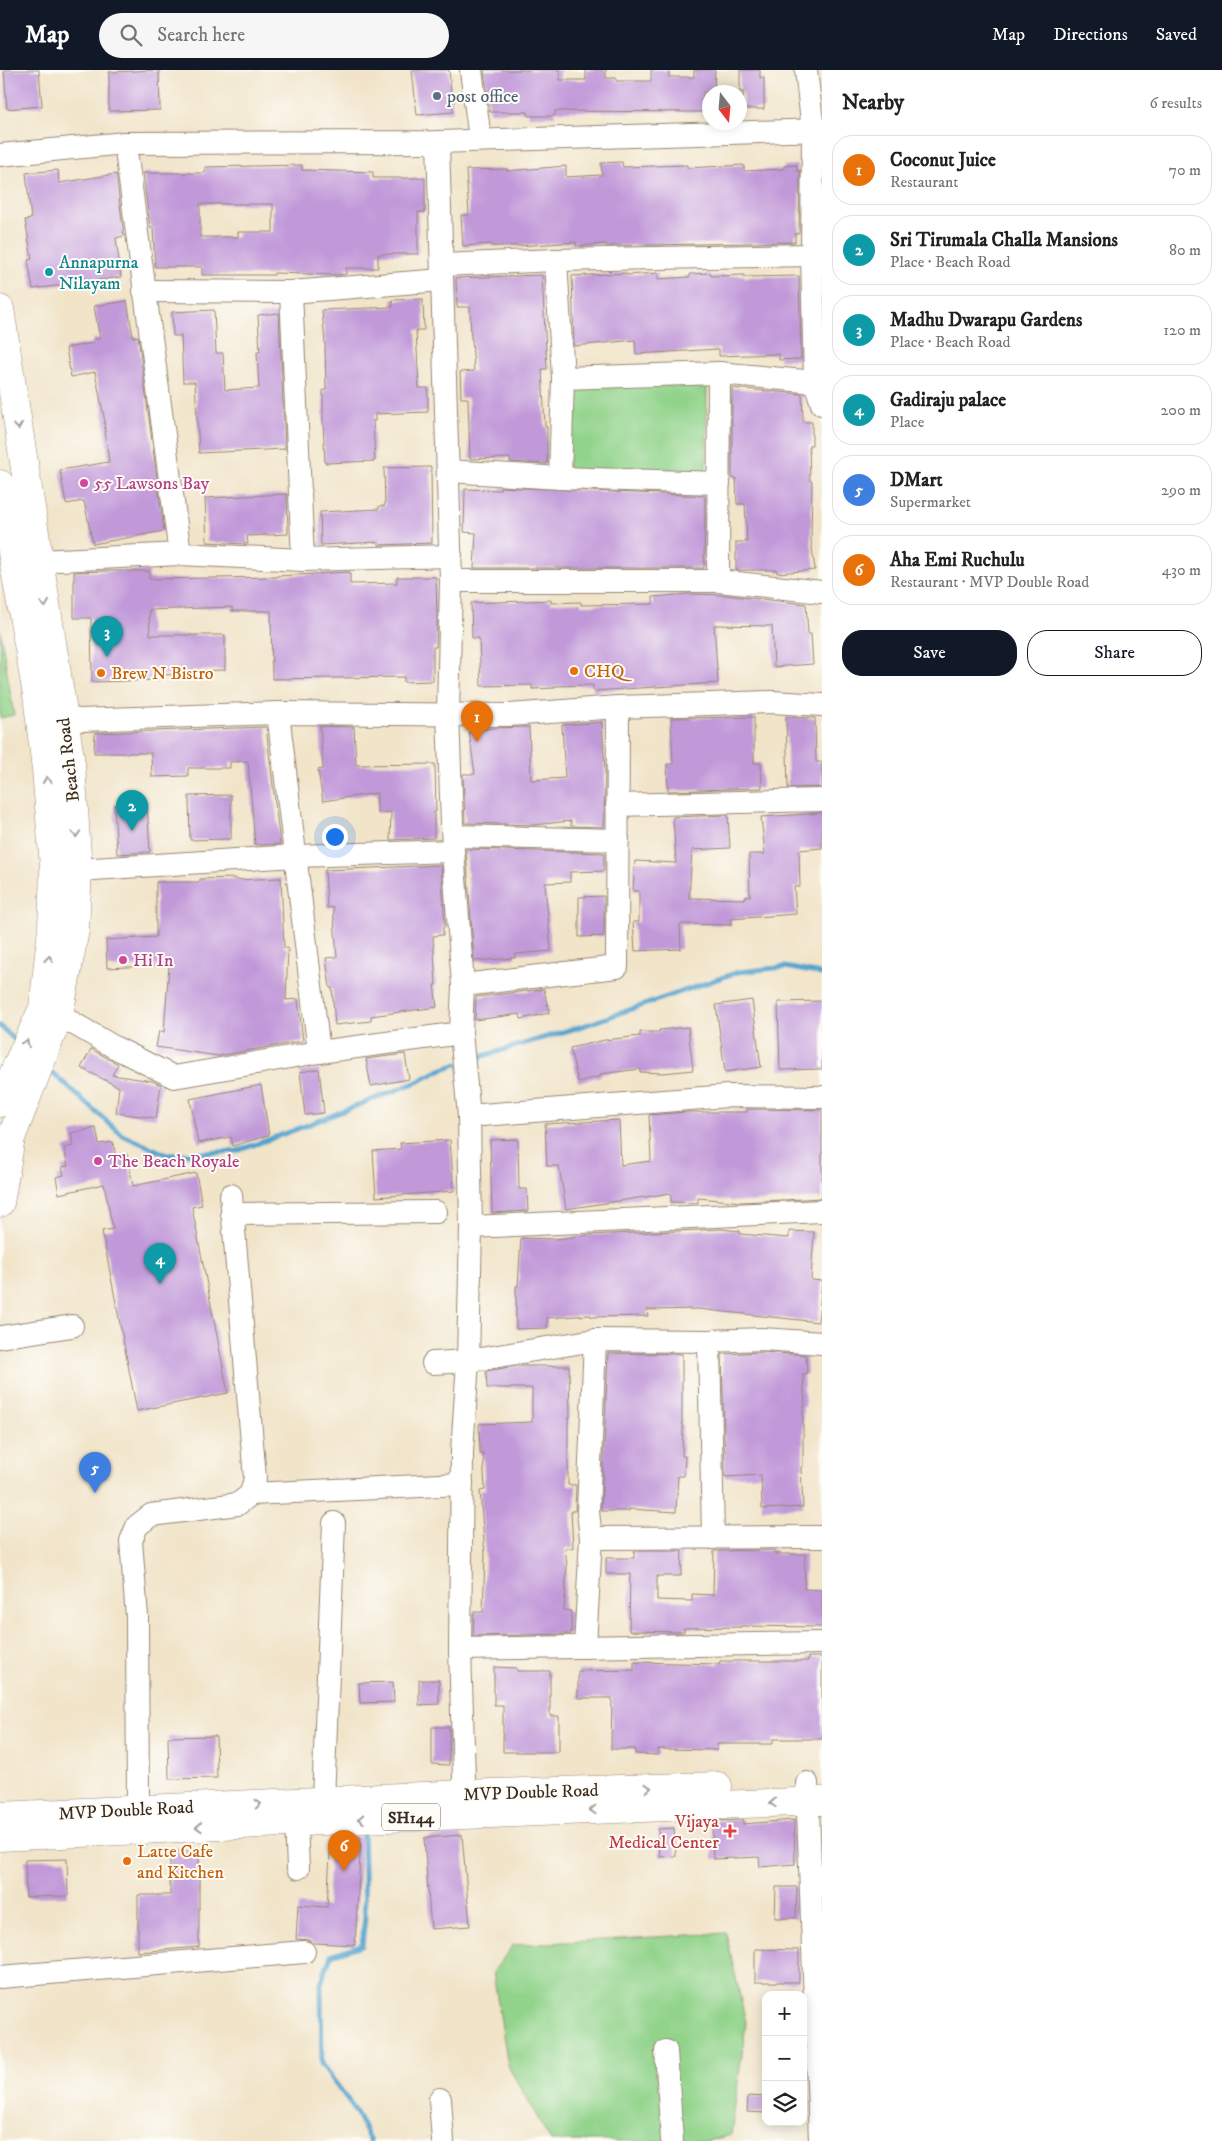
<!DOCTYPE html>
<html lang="en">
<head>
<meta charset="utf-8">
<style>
  body { margin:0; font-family:"IM FELL DW Pica",serif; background:#f6f6f6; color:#202124 }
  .controls { position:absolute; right:15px; bottom:15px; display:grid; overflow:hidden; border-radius:10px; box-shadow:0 2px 12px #0003 }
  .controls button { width:45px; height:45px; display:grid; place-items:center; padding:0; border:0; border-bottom:1px solid #e0e0e0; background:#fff; color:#202124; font:25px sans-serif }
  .compass { position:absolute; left:702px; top:15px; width:45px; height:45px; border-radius:50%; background:#fff; box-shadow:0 2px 12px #0003; rotate:164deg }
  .you { position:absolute; left:334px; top:766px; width:18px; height:18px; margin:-12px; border:4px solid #fff; border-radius:50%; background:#1a73e8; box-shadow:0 0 0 8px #1a73e833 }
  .badge { display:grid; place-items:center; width:32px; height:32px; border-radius:50%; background:#111827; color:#fff; font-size:16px; font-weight:700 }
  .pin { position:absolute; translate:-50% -41px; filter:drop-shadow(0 1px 2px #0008) }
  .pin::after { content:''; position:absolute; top:26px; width:18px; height:15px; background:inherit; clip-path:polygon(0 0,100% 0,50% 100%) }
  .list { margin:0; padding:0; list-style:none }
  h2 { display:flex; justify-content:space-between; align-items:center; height:65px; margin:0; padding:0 20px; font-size:21px }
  h2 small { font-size:16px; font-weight:400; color:#757577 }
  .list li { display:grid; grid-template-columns:32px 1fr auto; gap:15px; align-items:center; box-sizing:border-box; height:70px; margin:0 10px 10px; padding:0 10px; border:1px solid #e0e0e0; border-radius:20px }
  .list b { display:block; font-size:19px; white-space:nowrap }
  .list p { margin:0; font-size:16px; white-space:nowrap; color:#757577 }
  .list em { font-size:16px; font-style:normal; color:#757577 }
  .actions { display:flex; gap:10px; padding:15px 20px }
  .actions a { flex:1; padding:11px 0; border:1px solid #111827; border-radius:20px; text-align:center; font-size:18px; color:#111827 }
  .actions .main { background:#111827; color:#fff }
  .icon { flex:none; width:28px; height:28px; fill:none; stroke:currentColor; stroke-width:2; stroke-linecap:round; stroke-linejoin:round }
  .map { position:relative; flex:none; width:822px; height:2071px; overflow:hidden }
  header { display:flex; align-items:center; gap:30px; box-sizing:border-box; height:70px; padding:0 25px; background:#111827; color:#fff }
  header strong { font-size:24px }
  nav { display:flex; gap:28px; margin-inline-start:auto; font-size:18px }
  .search { width:350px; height:45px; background:#f6f6f6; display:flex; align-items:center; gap:12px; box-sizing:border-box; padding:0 18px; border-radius:28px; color:#757577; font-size:19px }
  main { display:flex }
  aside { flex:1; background:#fff }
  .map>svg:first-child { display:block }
  .green { fill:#91d38a; stroke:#667e54 }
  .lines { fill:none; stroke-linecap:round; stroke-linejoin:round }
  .stream { stroke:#53a3cd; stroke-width:5 }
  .building { fill:#c199d9; fill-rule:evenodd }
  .minor-casing { stroke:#968774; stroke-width:24 }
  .major-casing { stroke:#968774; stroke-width:29 }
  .minor { stroke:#fff; stroke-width:22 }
  .major { stroke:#fff; stroke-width:28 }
  .oneway { stroke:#a79f9a }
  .service-dot { fill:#5c6f8a; stroke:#fdfcf7; stroke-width:2 }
  .culture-dot { fill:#0f9aa8; stroke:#fdfcf7; stroke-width:2 }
  .hotel-dot { fill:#d1479c; stroke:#fdfcf7; stroke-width:2 }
  .food-dot { fill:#e8710a; stroke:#fdfcf7; stroke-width:2 }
  .health-dot { fill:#e0444e; stroke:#fdfcf7; stroke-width:2 }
  .labels { text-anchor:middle; stroke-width:4; stroke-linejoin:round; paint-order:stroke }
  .shield { fill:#fdfcf7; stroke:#75695f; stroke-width:1 }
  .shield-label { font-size:16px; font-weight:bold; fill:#3b2a1e }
  .service-label { font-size:18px; fill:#4e5e75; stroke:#fdfcf7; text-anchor:start }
  .culture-label { font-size:18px; fill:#0d838f; stroke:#fdfcf7; text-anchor:start }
  .hotel-label { font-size:18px; fill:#b23c85; stroke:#fdfcf7; text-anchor:start }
  .food-label { font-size:18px; fill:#c56008; stroke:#fdfcf7; text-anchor:start }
  .street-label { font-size:18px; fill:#3b2a1e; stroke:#fdfcf7 }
  .health-label { font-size:18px; fill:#be3a42; stroke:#fdfcf7; text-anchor:end }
</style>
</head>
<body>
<header>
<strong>Map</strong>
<div class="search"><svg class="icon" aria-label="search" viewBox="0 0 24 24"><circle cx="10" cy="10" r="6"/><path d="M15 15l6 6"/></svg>Search here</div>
<nav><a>Map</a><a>Directions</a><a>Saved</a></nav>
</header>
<main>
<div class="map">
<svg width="822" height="2071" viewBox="0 0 822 2071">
  <rect width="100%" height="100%" fill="#fdfcf7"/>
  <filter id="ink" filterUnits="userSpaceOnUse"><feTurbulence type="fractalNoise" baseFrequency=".02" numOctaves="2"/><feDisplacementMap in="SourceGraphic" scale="10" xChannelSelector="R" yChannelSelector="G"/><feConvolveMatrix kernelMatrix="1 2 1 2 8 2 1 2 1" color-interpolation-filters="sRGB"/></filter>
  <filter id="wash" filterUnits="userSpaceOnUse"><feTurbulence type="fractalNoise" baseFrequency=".0096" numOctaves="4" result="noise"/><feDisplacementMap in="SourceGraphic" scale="20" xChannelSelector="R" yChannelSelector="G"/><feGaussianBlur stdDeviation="1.12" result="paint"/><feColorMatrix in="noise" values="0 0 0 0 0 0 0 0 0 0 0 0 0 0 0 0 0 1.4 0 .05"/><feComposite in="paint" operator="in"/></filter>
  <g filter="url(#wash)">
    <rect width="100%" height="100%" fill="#f1e4c9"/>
    <g class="green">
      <polygon points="569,313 707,315 706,404 568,402"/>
      <polygon points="0,559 14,645 0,648"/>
      <polygon points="726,1863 746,1953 731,2065 707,2071 551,2071 508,1996 493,1902 513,1875"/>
    </g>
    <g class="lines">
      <g class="stream">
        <polyline points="0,956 18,973"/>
        <polyline points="470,990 586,955 738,902 785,897 822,904"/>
        <polyline points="47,998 122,1065 168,1085 237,1081 292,1061 417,1012 440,1000 457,994"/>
        <polyline points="363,1757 365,1847 362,1875 331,1885 321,1913 322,1995 354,2038 370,2071"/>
      </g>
    </g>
    <g id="blocks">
      <g class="building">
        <polygon points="4,0 39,0 42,36 7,39"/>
        <polygon points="159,0 160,40 109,41 109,2"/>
        <polygon points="412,0 449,0 453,42 417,45"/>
        <polygon points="484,0 560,0 560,10 586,10 586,0 606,0 606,8 616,8 616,11 651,11 651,0 669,0 669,7 694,7 694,0 715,0 714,22 703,22 703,42 555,41 555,46 528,46 528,42 490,42"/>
        <polygon points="740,0 760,0 760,8 764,8 764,39 743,39 743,22 740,22"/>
        <polygon points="622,92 623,97 687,95 687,98 744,95 744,101 784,99 784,96 797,95 797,101 800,101 799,163 795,164 795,172 606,176 606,174 576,176 576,172 519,176 491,176 491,174 463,176 461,145 469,145 466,100 507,99 507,101 566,96 566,107 602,105 601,93"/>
        <path d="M 302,95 L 302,100 L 373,102 L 373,108 L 425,108 L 425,142 L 418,142 L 418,184 L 378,184 L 378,198 L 346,198 L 346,204 L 337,205 L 274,203 L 274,205 L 202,205 L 202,197 L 155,197 L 153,158 L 150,158 L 143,103 L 205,103 L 205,97 ZM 200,134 L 273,134 L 273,162 L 238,162 L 238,167 L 200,167 Z"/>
        <polygon points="58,100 59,113 116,104 124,166 116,168 121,207 33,219 28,190 32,189 25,150 31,149 26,103"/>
        <polygon points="626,203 626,205 658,203 658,209 690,207 690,204 711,203 711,206 744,205 744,207 799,206 801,289 779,290 779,284 719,286 719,279 636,284 635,270 574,276 572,206"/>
        <polygon points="542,205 547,299 542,299 545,357 547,357 547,394 510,392 510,388 470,389 468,328 461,328 460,302 474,301 472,269 471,269 470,237 457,237 456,208"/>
        <polygon points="423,229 424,260 416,260 419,318 428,318 428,342 375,344 375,351 373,351 375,391 325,393 323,351 323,320 326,320 325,273 322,240 393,237 392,230"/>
        <polygon points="127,231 133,267 138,266 164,461 93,474 84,431 66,434 60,400 109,392 104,352 105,352 95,302 71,307 66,278 93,273 93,269 100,269 94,236"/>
        <polygon points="214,240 216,283 223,283 225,320 259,318 257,282 260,282 258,245 279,243 285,379 199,383 195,312 183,312 181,266 173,266 172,242"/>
        <polygon points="732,318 802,324 803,352 812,352 812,375 809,375 810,411 812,411 811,470 815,500 777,503 777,500 736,500 736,472 747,472 745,434 737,434 736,408 732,408"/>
        <polygon points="431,397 432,473 379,475 379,472 321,475 320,442 379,439 379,436 385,436 384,398"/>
        <polygon points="500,417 705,426 704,498 474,498 476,463 464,462 465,419 500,420"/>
        <polygon points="287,424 288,464 247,466 248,474 207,472 205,428"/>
        <polygon points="107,501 149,501 149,509 277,507 277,506 350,502 350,514 397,513 397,507 436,507 437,552 436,577 433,577 433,611 404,612 404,607 272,609 271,541 232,541 232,537 149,540 150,565 225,565 225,600 192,601 192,604 158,605 158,610 92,612 91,548 74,548 74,502"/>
        <polygon points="687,524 724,525 806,534 808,564 811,564 813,594 774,597 772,556 714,555 718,613 593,621 593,615 555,616 555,618 532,619 532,615 481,616 479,568 472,568 471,533 551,530 551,533 581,532 581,535 653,534 653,527"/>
        <polygon points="754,647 754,693 761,693 762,718 668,721 667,694 673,694 671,648"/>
        <polygon points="786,647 815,648 816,692 822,692 822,717 788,718"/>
        <polygon points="602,652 605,701 604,757 571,756 571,751 534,755 465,753 463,704 475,704 469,662 493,658 529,657 531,710 565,708 562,655"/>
        <polygon points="320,656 354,657 356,695 435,694 436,742 434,742 434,768 390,770 391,742 377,743 377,723 323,731 318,700 323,699"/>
        <polygon points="266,657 280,774 255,775 248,691 230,692 230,698 188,698 188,706 152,707 151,683 94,683 95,663"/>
        <polygon points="231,725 231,769 190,770 189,726"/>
        <polygon points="147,733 150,782 117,784 114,735"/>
        <polygon points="822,743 822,778 799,780 800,817 794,817 796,844 731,849 731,855 680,854 681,879 635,881 633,852 639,852 639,821 633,821 635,791 676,793 673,747 728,745 730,778 692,780 689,828 745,829 745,827 750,826 749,784 765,784 761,747"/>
        <polygon points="466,779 604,783 604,801 570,802 570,812 545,813 551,881 515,884 515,888 474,891"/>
        <polygon points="441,795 445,856 443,857 443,865 433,866 436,915 434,915 437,937 371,946 371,951 335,955 332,918 330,918 326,888 337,887 333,837 327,838 325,800"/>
        <polygon points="236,808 236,810 281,808 284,878 288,878 286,930 298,929 303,971 218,986 156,977 159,961 164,962 169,895 107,898 106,870 156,867 156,812 200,812 200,809"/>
        <polygon points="604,826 604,866 579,867 579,827"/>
        <polygon points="544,919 549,943 521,949 520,944 475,950 476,927"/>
        <polygon points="752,930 761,997 725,1002 716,935"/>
        <polygon points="822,931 822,999 780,1000 778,932"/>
        <polygon points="688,957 693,1000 664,1003 640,1002 640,999 600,1004 601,1006 578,1012 570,978 605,970 640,966 640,962 660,962 659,960"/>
        <polygon points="91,979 118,994 112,1005 152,1011 161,1015 156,1048 116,1043 119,1017 81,998"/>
        <polygon points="405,984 409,1009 371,1016 366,989"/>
        <polygon points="319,999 324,1043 305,1045 300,1002"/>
        <polygon points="261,1015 269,1065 233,1076 231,1067 198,1073 190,1029"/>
        <polygon points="747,1039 822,1040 822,1128 742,1132 698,1128 698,1133 671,1132 671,1123 566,1139 559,1096 547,1096 545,1054 619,1050 621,1095 651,1091 649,1045 688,1042 747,1042"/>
        <polygon points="96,1058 99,1074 113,1072 116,1087 127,1084 133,1116 196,1103 202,1135 192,1137 228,1323 137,1341 102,1161 113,1159 104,1114 59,1124 56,1107 64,1105 62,1097 68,1096 64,1078 73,1076 71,1063"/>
        <polygon points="518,1069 519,1119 527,1119 528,1141 492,1143 490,1070"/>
        <polygon points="450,1070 454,1121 376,1127 373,1081 401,1079 400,1073"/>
        <polygon points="721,1159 740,1161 740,1164 789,1168 789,1161 814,1162 811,1210 822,1211 818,1252 698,1239 647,1240 648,1246 591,1247 591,1245 547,1248 547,1258 516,1259 516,1216 518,1216 521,1168 557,1169 589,1165"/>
        <polygon points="762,1282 806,1285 807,1304 803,1304 805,1337 803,1337 803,1397 801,1397 803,1437 762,1439 761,1405 725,1407 722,1284"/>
        <polygon points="608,1283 682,1284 682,1355 683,1356 682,1386 685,1386 684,1406 678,1406 676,1442 629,1439 629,1441 601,1441"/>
        <polygon points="516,1296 569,1296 570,1348 568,1348 568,1415 576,1415 575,1441 571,1441 573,1478 565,1478 567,1496 564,1540 571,1541 571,1564 473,1566 474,1542 483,1542 485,1485 480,1421 485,1420 483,1384 480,1384 479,1354 532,1352 532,1318 487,1318 486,1301"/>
        <polygon points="775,1480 775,1484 805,1484 804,1519 822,1520 822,1557 741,1556 741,1557 684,1558 684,1562 629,1561 630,1504 606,1504 606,1488 634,1488 634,1481 682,1481 681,1506 657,1506 657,1530 692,1531 692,1524 713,1525 714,1481"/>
        <polygon points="808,1587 822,1587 822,1669 773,1669 773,1674 717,1674 717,1680 658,1679 658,1685 635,1684 635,1679 611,1679 612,1628 578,1628 578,1601 634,1600 634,1592 719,1594 720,1591 808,1591"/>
        <polygon points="494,1597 517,1598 517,1601 550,1601 550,1646 559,1646 559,1682 503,1682 503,1635 494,1635"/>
        <polygon points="419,1610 439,1610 439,1634 419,1635"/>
        <polygon points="393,1612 394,1632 360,1633 359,1613"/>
        <polygon points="432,1657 449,1657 449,1695 432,1694"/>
        <polygon points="216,1666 217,1708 169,1709 168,1667"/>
        <polygon points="743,1750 743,1754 794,1750 795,1794 760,1797 759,1787 713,1789 712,1751"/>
        <polygon points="674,1758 676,1786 660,1787 658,1759"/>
        <polygon points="462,1765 470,1856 431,1859 424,1768"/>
        <polygon points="331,1766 361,1767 355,1875 314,1873 309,1870 296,1869 298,1835 327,1837"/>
        <polygon points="170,1781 199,1781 199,1877 138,1882 138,1825 170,1825"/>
        <polygon points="67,1789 68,1826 26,1827 25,1790"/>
        <polygon points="776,1817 797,1817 796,1848 775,1848"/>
        <polygon points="755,1879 799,1880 799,1912 755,1912"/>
        <polygon points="748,2026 766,2027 766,2043 747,2042"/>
      </g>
    </g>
  </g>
  <g filter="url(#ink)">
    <use href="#blocks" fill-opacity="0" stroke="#968774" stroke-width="1"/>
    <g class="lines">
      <defs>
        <g id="minor">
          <polyline points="471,0 480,69"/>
          <polyline points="125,73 180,484"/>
          <polyline points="0,85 125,73 438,72 822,60"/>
          <polyline points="556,190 563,308"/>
          <polyline points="442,195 556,190 812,185 813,60 806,0"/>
          <polyline points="144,221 291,222 442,210"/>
          <polyline points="291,222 303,490"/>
          <polyline points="815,312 822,334"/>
          <polyline points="448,401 560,408"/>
          <polyline points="719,413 560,408 563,308 719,303 815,312 812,185 822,184"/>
          <polyline points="39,491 180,484 303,490 451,486"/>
          <polyline points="451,511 718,511 822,522"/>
          <polyline points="718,511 719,303"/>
          <polyline points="278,643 319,982"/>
          <polyline points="49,650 63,647 80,650 278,643 509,645 618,637 772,632 822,635"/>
          <polyline points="617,735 822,730"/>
          <polyline points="453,766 618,770"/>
          <polyline points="78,800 296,786 453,781"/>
          <polyline points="463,915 617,897 618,637"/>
          <polyline points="59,945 114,977 174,1007 319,982 461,963 463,915 453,781 448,644 451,511 438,72"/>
          <polyline points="461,963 469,1046 471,1157 468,1291 462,1382 460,1579 465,1741"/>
          <polyline points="469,1046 728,1026 822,1027"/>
          <polyline points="232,1144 436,1142"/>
          <polyline points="471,1157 822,1141"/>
          <polyline points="0,1267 72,1256"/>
          <polyline points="709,1271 713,1468"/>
          <polyline points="433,1293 468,1291 595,1270 709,1271 762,1269 822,1273"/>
          <polyline points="251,1424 462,1414"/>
          <polyline points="591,1468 822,1467"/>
          <polyline points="585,1577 591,1468 588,1442 595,1270"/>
          <polyline points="460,1579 822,1573"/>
          <polyline points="807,1713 820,2071"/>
          <polyline points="323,1731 334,1453"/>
          <polyline points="138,1739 137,1547 131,1471 137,1456 151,1445 238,1434 251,1424 255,1408 231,1125"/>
          <polyline points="296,1752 298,1798"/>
          <polyline points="0,1907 304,1882"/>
          <polyline points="666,1981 672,2071"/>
          <polyline points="440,2029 443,2071"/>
        </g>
        <g id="major">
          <polyline points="0,239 71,694 78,800 75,860 59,945 11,1068 0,1133"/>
          <polyline points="0,414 37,625 46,699 54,797 52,858 43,938 0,1033"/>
          <polyline points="0,1746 464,1724 718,1716"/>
          <polyline points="0,1767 362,1749 822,1731"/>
        </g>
      </defs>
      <use href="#minor" class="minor-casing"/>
      <use href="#major" class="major-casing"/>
      <use href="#minor" class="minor"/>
      <use href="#major" class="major"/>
    </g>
    <defs><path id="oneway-chevron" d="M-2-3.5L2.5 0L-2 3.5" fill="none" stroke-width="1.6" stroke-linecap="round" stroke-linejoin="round" transform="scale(1.25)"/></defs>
    <g class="oneway">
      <use href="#oneway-chevron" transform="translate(18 356) rotate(81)"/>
      <use href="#oneway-chevron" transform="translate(45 534) rotate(82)"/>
      <use href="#oneway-chevron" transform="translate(47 710) rotate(-95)"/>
      <use href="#oneway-chevron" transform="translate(76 764) rotate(86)"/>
      <use href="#oneway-chevron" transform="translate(49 889) rotate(-84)"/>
      <use href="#oneway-chevron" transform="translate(26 973) rotate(-65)"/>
      <use href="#oneway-chevron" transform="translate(648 1718) rotate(-2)"/>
      <use href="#oneway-chevron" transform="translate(773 1733) rotate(178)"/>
      <use href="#oneway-chevron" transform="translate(258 1734) rotate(-3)"/>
      <use href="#oneway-chevron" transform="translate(593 1740) rotate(178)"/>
      <use href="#oneway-chevron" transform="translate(361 1749) rotate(177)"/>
      <use href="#oneway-chevron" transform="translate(199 1757) rotate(177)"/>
    </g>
  </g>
  <circle class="service-dot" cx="437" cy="26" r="5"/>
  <circle class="culture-dot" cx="49" cy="202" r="5"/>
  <g class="hotel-dot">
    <circle cx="84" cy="413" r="5"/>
    <circle cx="123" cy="890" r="5"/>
    <circle cx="98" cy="1091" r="5"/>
  </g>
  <g class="food-dot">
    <circle cx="574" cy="601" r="5"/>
    <circle cx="101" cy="603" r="5"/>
    <circle cx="127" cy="1791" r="5"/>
  </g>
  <path class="health-dot" d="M727.5 1753.5h5v5h5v5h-5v5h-5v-5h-5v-5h5z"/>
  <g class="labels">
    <rect class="shield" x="382" y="1733.5" width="58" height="27" rx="4"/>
    <g class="shield-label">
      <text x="411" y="1753">SH144</text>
    </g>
    <g class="service-label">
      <text x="447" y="32">post office</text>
    </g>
    <g class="culture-label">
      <text x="59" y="198">Annapurna<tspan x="59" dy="21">Nilayam</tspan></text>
    </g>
    <g class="hotel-label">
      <text x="94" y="419">55 Lawsons Bay</text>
      <text x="133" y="896">Hi In</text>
      <text x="108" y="1097">The Beach Royale</text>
    </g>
    <g class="food-label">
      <text x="584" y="607">CHQ</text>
      <text x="111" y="609">Brew N Bistro</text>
      <text x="137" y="1787">Latte Cafe<tspan x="137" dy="21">and Kitchen</tspan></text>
    </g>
    <g class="street-label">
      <text transform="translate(68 690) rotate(-97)" y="6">Beach Road</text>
      <text transform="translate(531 1722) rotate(-2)" y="6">MVP Double Road</text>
      <text transform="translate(126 1740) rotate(-3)" y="6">MVP Double Road</text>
    </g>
    <g class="health-label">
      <text x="719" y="1757">Vijaya<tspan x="719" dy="21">Medical Center</tspan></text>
    </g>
  </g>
</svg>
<div class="controls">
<button>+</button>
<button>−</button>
<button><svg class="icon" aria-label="layers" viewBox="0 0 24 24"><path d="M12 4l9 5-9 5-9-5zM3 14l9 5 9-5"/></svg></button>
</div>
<svg class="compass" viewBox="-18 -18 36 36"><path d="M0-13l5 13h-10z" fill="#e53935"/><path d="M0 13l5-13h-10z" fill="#757577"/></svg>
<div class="you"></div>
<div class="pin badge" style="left:477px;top:672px;background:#e8710a">1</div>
<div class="pin badge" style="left:132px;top:761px;background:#0f9aa8">2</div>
<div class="pin badge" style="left:107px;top:587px;background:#0f9aa8">3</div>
<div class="pin badge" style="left:160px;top:1214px;background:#0f9aa8">4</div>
<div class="pin badge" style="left:95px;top:1423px;background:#3f7fe0">5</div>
<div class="pin badge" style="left:344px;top:1801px;background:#e8710a">6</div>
</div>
<aside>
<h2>Nearby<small>6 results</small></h2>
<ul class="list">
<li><span class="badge" style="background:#e8710a">1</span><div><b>Coconut Juice</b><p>Restaurant</p></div><em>70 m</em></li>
<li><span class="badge" style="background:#0f9aa8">2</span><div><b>Sri Tirumala Challa Mansions</b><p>Place · Beach Road</p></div><em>80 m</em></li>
<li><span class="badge" style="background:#0f9aa8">3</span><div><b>Madhu Dwarapu Gardens</b><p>Place · Beach Road</p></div><em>120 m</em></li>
<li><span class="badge" style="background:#0f9aa8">4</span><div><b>Gadiraju palace</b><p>Place</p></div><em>200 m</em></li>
<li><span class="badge" style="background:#3f7fe0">5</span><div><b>DMart</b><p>Supermarket</p></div><em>290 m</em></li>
<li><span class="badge" style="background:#e8710a">6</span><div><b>Aha Emi Ruchulu</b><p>Restaurant · MVP Double Road</p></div><em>430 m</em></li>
</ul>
<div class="actions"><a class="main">Save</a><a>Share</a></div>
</aside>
</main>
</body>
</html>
